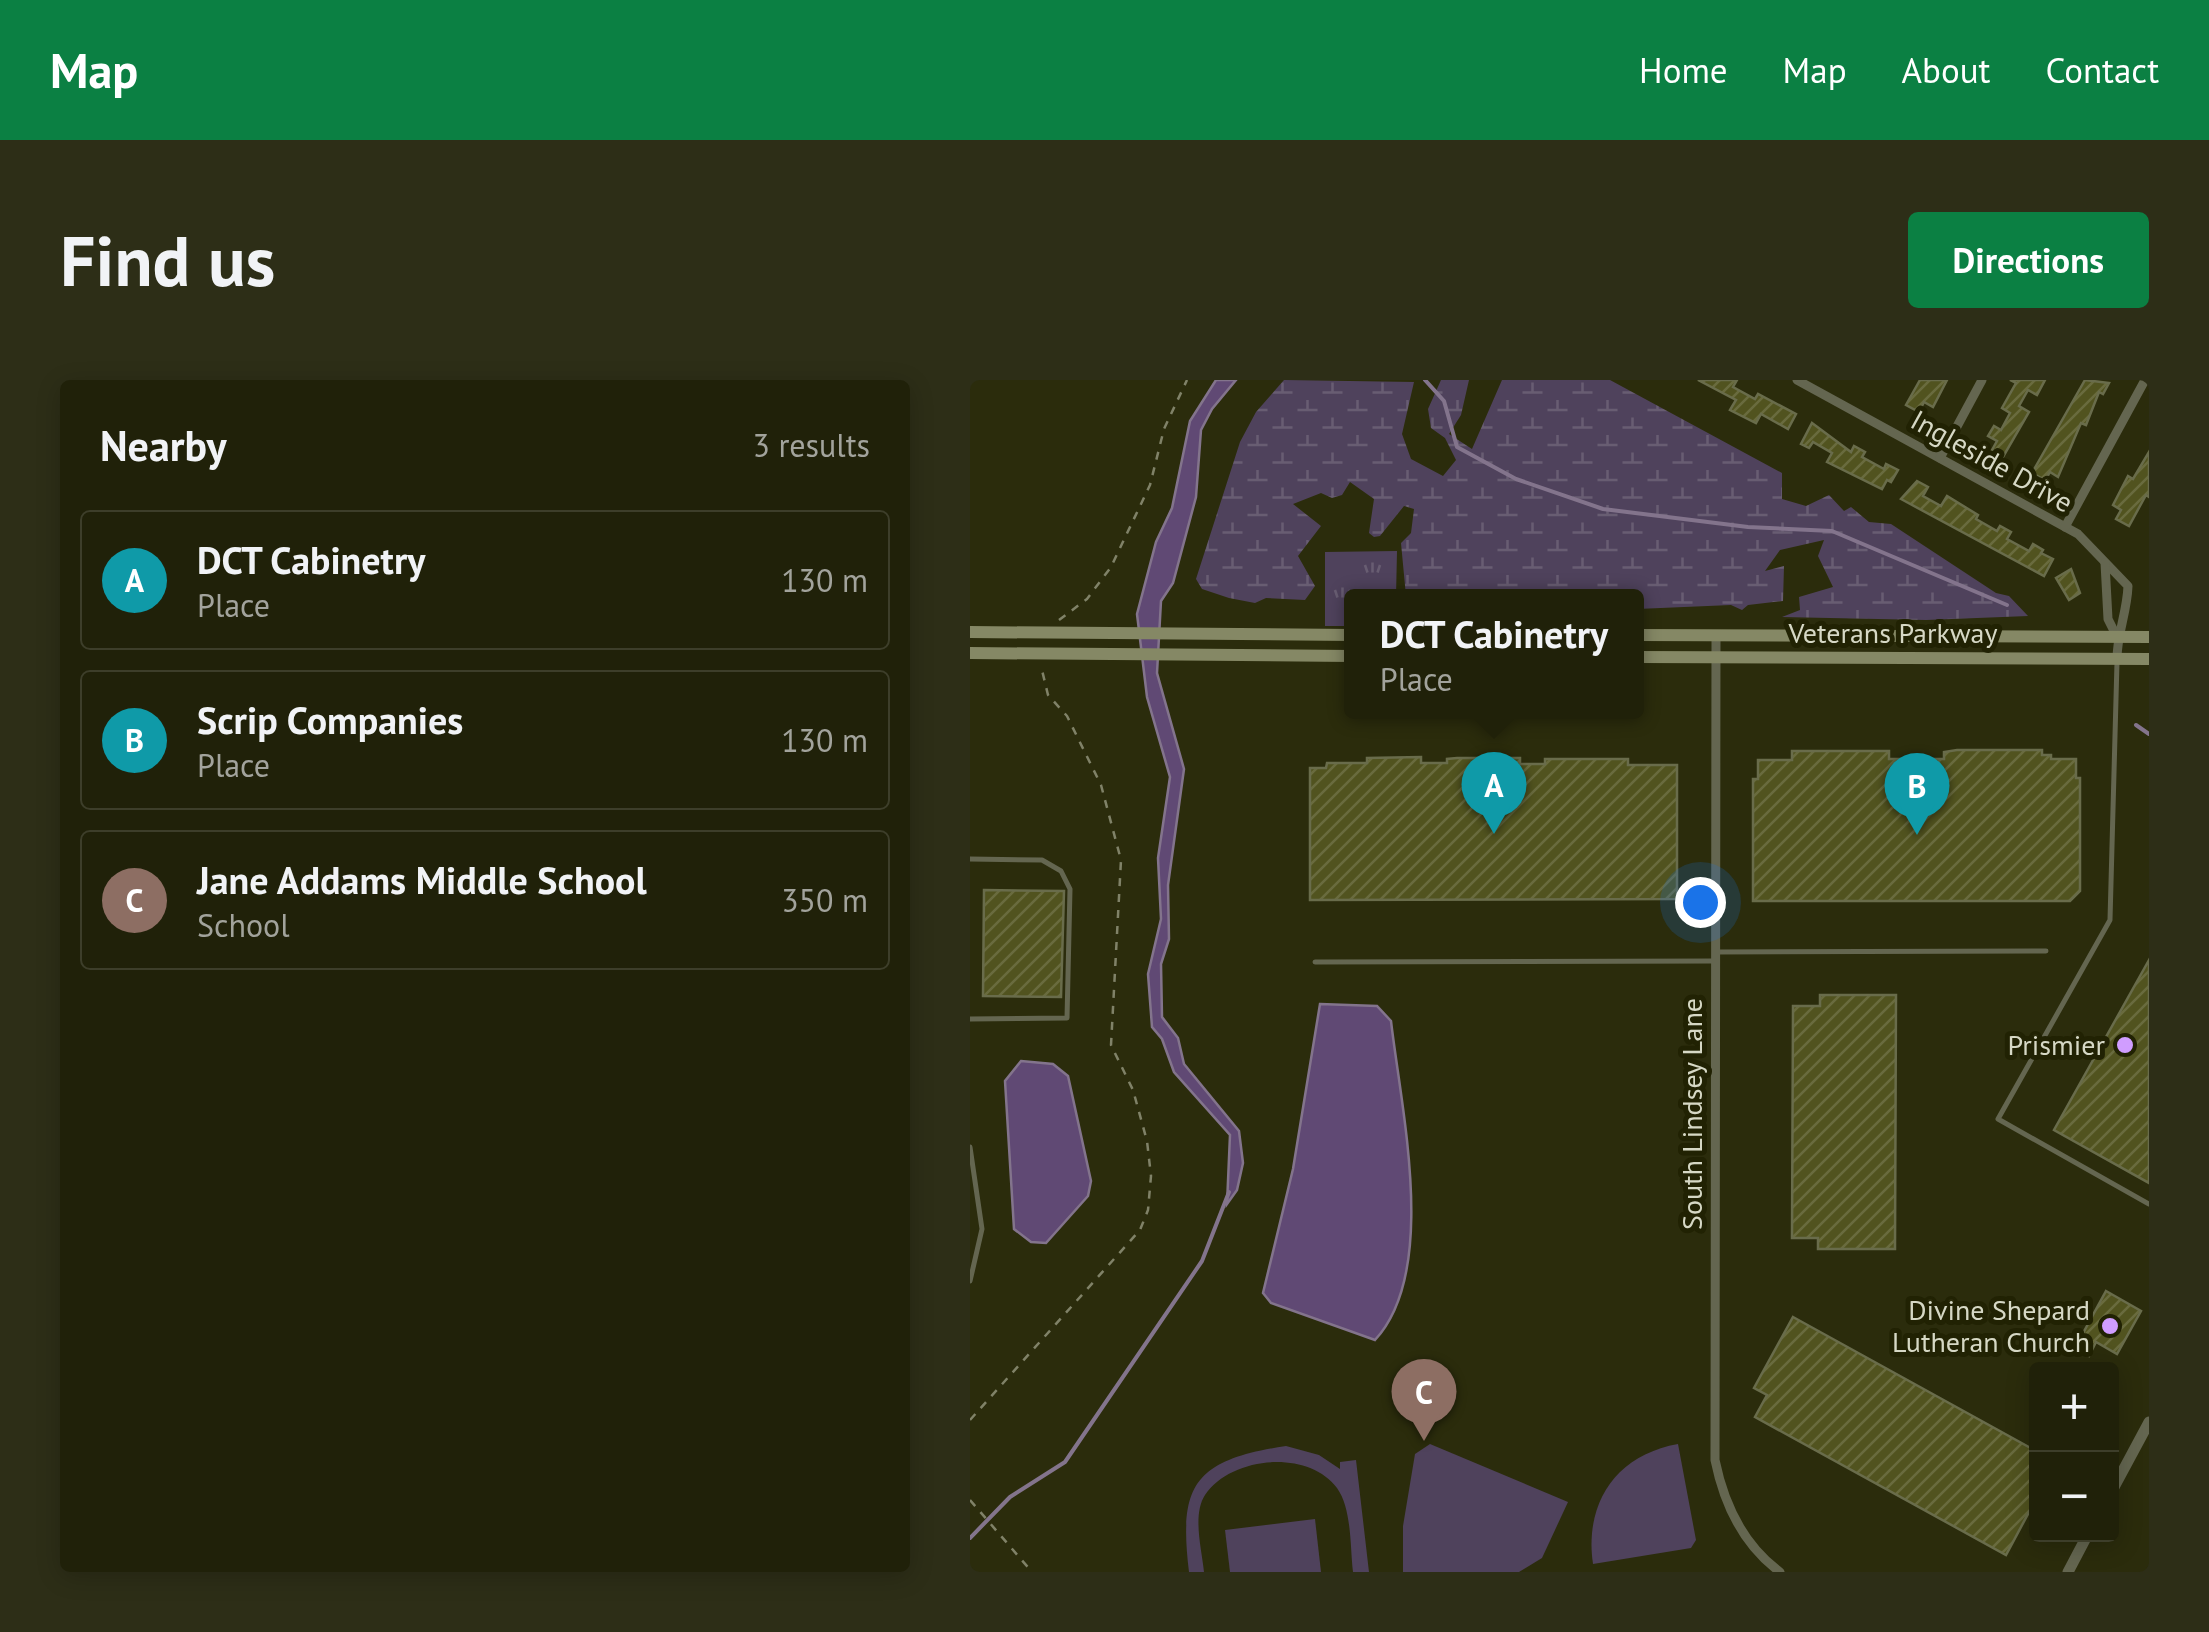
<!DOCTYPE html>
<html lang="en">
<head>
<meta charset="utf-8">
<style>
  body { margin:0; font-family:"PT Sans",sans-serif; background:#2d2e17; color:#f1f3f6 }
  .controls { position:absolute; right:30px; bottom:30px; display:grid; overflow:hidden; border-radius:10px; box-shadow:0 5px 25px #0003 }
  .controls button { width:90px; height:90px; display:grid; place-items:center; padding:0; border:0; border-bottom:2px solid #3d3e2a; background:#202109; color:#f1f3f6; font:50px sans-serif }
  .you { position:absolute; left:730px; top:522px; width:35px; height:35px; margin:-25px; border:8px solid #fff; border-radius:50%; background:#1a73e8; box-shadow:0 0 0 15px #1a73e833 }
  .badge { display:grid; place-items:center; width:65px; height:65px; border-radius:50%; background:#0b8043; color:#fff; font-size:32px; font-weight:700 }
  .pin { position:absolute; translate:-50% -82px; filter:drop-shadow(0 2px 5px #0008) }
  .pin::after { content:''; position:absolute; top:52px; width:35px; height:30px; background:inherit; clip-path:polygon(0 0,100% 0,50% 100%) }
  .popup { position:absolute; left:374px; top:209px; width:300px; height:130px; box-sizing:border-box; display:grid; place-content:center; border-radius:10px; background:#202109; filter:drop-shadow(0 2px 8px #0005); font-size:32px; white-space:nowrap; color:#a2a39c }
  .popup b { font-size:38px; color:#f1f3f6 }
  .popup::after { content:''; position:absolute; left:50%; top:100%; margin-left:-20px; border:20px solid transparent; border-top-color:#202109 }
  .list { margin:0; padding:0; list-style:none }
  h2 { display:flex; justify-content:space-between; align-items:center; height:130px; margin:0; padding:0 40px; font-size:42px }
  h2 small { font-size:32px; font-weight:400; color:#a2a39c }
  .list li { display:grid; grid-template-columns:65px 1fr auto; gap:30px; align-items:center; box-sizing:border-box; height:140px; margin:0 20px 20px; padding:0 20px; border:2px solid #3d3e2a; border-radius:10px }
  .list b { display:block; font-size:38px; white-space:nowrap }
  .list p { margin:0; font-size:32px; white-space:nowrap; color:#a2a39c }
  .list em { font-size:32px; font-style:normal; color:#a2a39c }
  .map { position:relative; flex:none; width:1179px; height:1192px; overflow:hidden; border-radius:10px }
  header { display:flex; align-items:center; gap:60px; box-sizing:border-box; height:140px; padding:0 50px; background:#0b8043; color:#fff }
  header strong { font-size:48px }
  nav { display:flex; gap:55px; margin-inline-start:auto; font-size:35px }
  .intro { display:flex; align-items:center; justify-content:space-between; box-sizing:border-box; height:240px; padding:0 60px }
  h1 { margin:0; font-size:70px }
  .button { padding:25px 45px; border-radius:10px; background:#0b8043; color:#fff; font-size:35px; font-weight:700 }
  main { display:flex; gap:60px; padding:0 60px }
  aside { flex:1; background:#202109; border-radius:10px; box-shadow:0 5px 25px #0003 }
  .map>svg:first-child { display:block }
  .grass { fill:url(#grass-tufts) }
  .wetland { fill:url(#wetland-marsh) }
  .pitch { fill:#4f425c }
  .water { fill:#604974; stroke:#83748c; stroke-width:2.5 }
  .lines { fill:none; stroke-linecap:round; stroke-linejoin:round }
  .stream { stroke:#83748c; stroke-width:4 }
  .building { fill:url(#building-hatch); stroke:#696c4b; stroke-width:2.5 }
  .path { stroke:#808268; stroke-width:2.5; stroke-dasharray:8 8; stroke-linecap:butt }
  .service { stroke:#646650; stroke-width:5 }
  .minor { stroke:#646650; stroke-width:9 }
  .tertiary { stroke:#646650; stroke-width:11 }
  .secondary { stroke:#858865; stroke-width:12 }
  .poi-dot { fill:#d09dff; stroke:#212203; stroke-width:4 }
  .labels { text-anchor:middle; stroke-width:10; stroke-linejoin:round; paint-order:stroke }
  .street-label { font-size:28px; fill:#d6d8c5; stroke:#212203 }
  .poi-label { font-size:28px; fill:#d6d8c5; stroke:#212203; text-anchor:end }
</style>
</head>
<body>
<header>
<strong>Map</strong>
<nav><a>Home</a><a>Map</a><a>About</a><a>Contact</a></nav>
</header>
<div class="intro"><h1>Find us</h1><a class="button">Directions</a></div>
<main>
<aside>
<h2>Nearby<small>3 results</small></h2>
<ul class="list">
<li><span class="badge" style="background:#0f9aa8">A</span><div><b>DCT Cabinetry</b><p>Place</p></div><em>130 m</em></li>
<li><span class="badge" style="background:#0f9aa8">B</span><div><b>Scrip Companies</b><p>Place</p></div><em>130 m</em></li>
<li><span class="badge" style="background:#8d6e63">C</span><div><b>Jane Addams Middle School</b><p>School</p></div><em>350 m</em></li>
</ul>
</aside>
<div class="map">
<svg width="1179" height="1192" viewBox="0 0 1179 1192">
  <defs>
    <pattern id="grass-tufts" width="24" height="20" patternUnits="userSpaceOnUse" patternTransform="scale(2.5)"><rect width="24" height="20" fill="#4f425c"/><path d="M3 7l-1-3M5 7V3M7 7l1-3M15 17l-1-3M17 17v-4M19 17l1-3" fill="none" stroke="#685d72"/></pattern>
    <pattern id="wetland-marsh" width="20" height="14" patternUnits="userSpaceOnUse" patternTransform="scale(2.5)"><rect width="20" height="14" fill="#4f425c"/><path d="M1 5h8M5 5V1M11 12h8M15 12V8" fill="none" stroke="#685d72"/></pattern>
    <pattern id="building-hatch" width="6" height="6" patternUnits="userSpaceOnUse" patternTransform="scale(2.5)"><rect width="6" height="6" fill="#51531f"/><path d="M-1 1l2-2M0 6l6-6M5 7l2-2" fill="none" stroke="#696b3e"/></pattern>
  </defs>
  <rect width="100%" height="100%" fill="#2b2c0c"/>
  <polygon class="grass" points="427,171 426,216 382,216 376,246 355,246 355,172"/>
  <polygon class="wetland" points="314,0 444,2 432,54 441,79 473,96 486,80 475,58 461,48 458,29 471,0 499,0 491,35 479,54 502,69 532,0 640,0 812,93 812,119 836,126 859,115 874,131 881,127 899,142 921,144 1026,213 1039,216 1058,236 956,240 812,237 830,230 829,217 863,207 848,176 854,160 810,170 795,191 814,186 813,221 778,225 772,230 761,225 667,229 666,216 436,216 431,163 441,153 444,129 434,126 410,156 404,157 399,153 404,119 380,102 372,115 362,118 351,113 323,124 351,146 328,176 345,206 335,220 296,218 285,223 259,218 232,209 226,199 270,62 286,32"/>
  <g class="pitch">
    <polygon points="460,1064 598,1122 572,1178 549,1192 433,1192 433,1146 445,1074"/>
    <path d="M 708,1064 L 726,1160 L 721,1168 L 623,1184 C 614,1123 646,1075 708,1064 Z"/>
    <path d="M 316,1066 L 349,1075 L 370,1089 L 370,1082 L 386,1080 L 399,1192 L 383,1192 C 380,1167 382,1129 367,1108 C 338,1069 261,1076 235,1115 C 222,1135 232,1170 234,1192 L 219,1192 C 208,1103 226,1080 316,1066 Z"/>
    <polygon points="345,1139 351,1192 260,1192 255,1150"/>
  </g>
  <g class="water">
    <polygon points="246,0 266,0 242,29 231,50 226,117 203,203 191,221 187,293 214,389 198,505 199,559 191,584 192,637 208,658 214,684 269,751 273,783 267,810 257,824 260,755 204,692 192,659 182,647 178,594 191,539 188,478 200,397 177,317 167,234 186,162 202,128 220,41"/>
    <path d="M 350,624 L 407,626 L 421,641 C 431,729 469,891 405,960 L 301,923 L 293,913 L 323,789 Z"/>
    <polygon points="51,681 83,684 98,696 121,801 118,816 76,863 61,862 44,849 35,701"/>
  </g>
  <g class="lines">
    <g class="stream">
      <polyline points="455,0 474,21 487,67 546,99 633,129 778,147 862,151 1037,225"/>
      <polyline points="1166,345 1179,354"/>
      <polyline points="0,1158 40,1117 95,1082 232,881 259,812"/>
    </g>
  </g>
  <g class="building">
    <polygon points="728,0 767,0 763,7 785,19 788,14 826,34 818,49 791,34 786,43 760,30 766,20"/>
    <polygon points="950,0 977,0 963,27 954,22 949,32 936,25"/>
    <polygon points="1040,0 1075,0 1067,15 1058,10 1049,26 1059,32 1033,77 1022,70 1027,61 1018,56 1024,46 1031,50 1040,33 1032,28 1046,3"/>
    <polygon points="1115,0 1139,3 1133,14 1129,12 1116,45 1111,43 1088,97 1080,92 1075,100 1062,93"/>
    <polygon points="842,43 881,72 884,66 895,72 892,77 914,89 916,84 928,90 921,102 917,100 912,109 857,82 862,73 843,62 839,68 831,64"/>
    <polygon points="1179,72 1179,117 1176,115 1159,146 1146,139 1151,130 1143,125 1158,96 1163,99"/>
    <polygon points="947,101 958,107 953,116 971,126 977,116 1008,135 1006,139 1027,151 1030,146 1041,152 1037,159 1059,171 1063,164 1073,170 1071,173 1083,179 1074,196 931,119"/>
    <polygon points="1101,189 1110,213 1099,220 1086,198"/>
    <polygon points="987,370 1072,370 1072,375 1081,375 1081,379 1106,379 1106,398 1110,398 1110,511 1100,521 783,521 783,399 788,399 788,380 822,380 822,371 919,371 919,379 974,379 974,372"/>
    <polygon points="451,377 451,383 477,383 477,379 487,378 550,378 550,384 575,384 575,379 658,379 658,385 707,385 707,519 340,520 340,388 356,388 357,383 397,383 397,378"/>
    <polygon points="14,510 94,511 91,617 13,616"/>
    <polygon points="1179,580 1179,803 1084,750"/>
    <polygon points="850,615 926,615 925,869 848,869 848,858 822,858 823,626 850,626"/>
    <polygon points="1136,911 1171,931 1147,974 1126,962 1119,976 1105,968"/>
    <polygon points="823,937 1066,1071 1066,1119 1036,1175 785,1037 797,1015 784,1008"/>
  </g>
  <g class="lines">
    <g class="path">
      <polyline points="89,240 117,219 141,187 180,105 194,49 217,0"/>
      <polyline points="0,1040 170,850 178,830 181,796 177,761 163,710 141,665 151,480 131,405 97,336 78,315 71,286"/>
      <polyline points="0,1120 62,1192"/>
    </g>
    <g class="service">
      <polyline points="1147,282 1140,540 1028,739 1179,824"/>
      <polyline points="0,479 72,480 91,491 100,509 97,638 0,639"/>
      <polyline points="746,572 1076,571"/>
      <polyline points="345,582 745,581"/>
      <polyline points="0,767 12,849 0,901"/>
    </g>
    <g class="minor">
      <path d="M 827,0 L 1108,154 L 1158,206 C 1157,233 1147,253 1147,279"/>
      <polyline points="970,78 1012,0"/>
      <polyline points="1095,147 1175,0"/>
      <polyline points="1135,183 1138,239 1147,257"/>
      <path d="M 746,255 L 745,1080 C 754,1124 772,1164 810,1192"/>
    </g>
    <g class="tertiary">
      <polyline points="1142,1111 1179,1042"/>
      <polyline points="1098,1192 1118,1154"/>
    </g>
    <g class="secondary">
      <polyline points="0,252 382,255"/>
      <polyline points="666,255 1179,257"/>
      <polyline points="0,273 382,276"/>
      <polyline points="666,277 1179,279"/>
    </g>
  </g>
  <g class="poi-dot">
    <circle cx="1155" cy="665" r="10"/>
    <circle cx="1140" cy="946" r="10"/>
  </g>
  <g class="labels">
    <g class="street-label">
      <text transform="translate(1022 81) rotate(29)" y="10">Ingleside Drive</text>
      <text x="923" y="263">Veterans Parkway</text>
      <text transform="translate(722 734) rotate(-90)" y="10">South Lindsey Lane</text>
    </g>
    <g class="poi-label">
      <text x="1135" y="675">Prismier</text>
      <text x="1120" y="940">Divine Shepard<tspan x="1120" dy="32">Lutheran Church</tspan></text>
    </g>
  </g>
</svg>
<div class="controls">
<button>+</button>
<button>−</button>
</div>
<div class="you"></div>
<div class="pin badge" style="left:524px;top:454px;background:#0f9aa8">A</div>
<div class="popup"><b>DCT Cabinetry</b>Place</div>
<div class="pin badge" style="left:947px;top:455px;background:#0f9aa8">B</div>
<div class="pin badge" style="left:454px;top:1061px;background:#8d6e63">C</div>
</div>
</main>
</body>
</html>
